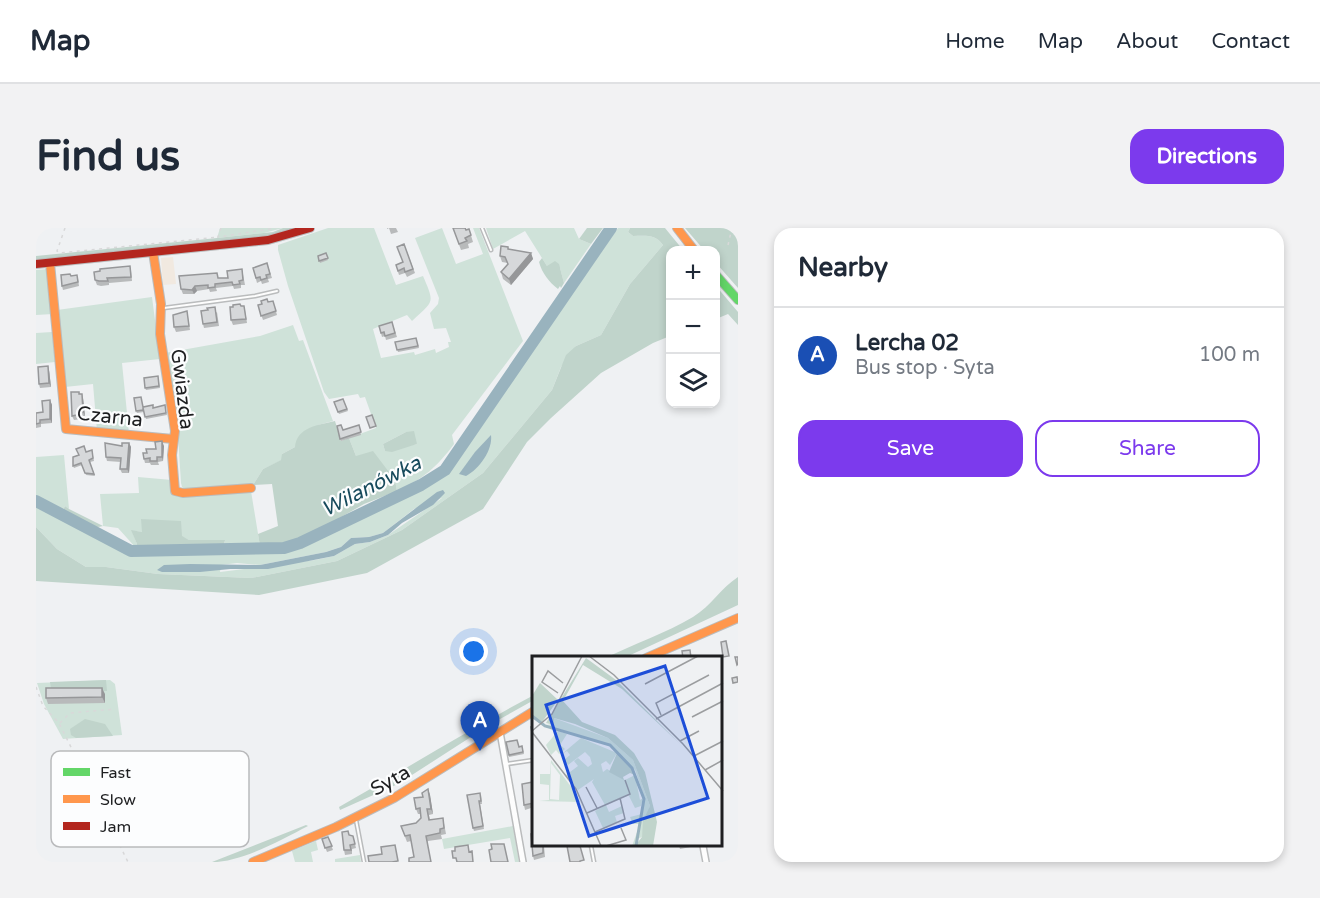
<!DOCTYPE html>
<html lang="en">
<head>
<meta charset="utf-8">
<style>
  body { margin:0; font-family:"Varela Round",sans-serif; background:#f2f2f3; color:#1f2937 }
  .controls { position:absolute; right:18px; top:18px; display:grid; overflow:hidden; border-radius:12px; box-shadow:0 3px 9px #0003 }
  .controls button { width:54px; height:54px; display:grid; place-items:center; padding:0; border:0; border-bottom:2px solid #e0e1e3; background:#fff; color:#1f2937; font:30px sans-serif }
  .you { position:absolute; left:438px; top:424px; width:21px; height:21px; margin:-15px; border:4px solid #fff; border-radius:50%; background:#1a73e8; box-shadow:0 0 0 9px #1a73e833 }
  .badge { display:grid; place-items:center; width:39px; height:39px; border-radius:50%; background:#7c3aed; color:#fff; font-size:20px; font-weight:700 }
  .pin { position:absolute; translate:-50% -50px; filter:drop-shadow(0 2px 3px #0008) }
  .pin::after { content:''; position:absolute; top:32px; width:21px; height:18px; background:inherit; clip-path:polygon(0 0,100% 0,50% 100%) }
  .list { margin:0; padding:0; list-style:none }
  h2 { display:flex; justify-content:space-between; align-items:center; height:78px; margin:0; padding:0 24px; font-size:26px }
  h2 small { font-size:20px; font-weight:400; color:#747a83 }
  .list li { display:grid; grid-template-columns:39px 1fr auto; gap:18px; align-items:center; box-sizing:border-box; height:96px; padding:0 24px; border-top:2px solid #e0e1e3 }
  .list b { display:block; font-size:22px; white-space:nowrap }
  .list p { margin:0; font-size:20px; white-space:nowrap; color:#747a83 }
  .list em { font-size:20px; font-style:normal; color:#747a83 }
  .actions { display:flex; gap:12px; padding:18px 24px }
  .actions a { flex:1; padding:14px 0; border:2px solid #7c3aed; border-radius:18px; text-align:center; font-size:21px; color:#7c3aed }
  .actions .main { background:#7c3aed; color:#fff }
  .icon { flex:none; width:33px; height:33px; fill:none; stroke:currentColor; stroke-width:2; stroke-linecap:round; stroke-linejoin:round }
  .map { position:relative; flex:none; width:702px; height:634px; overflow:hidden; border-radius:18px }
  header { display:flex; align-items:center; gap:36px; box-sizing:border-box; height:84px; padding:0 30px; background:#fff; border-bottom:2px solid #e0e1e3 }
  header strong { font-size:28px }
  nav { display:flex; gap:33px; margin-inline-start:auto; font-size:21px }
  .intro { display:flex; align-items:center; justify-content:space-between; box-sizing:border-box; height:144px; padding:0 36px }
  h1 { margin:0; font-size:42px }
  .button { padding:15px 27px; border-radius:18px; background:#7c3aed; color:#fff; font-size:21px; font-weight:700 }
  main { display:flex; gap:36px; padding:0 36px }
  aside { flex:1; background:#fff; border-radius:18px; box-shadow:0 3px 9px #0003 }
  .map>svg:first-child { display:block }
  .industrial { fill:#f1e9e0 }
  .green { fill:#cfe2d9; fill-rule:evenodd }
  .forest { fill:#c0d4cb }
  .water { fill:#99b3be }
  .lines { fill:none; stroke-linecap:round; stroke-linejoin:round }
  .river { stroke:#99b3be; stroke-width:12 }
  .lane-casing { stroke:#babcbd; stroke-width:5 }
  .street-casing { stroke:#babcbd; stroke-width:8 }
  .fast-casing { stroke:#babcbd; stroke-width:10 }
  .slow-casing { stroke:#babcbd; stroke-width:10 }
  .jam-casing { stroke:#babcbd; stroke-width:10 }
  .path { stroke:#d8d8d9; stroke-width:1.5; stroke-dasharray:3 4.5; stroke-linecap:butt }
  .lane { stroke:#fdfdfd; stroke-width:2 }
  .street { stroke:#fdfdfd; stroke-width:5 }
  .fast { stroke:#63d668; stroke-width:8 }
  .slow { stroke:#ff974d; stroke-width:8 }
  .jam { stroke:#b3261e; stroke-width:8 }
  .wall { fill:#b8babb }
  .shaded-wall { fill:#969799 }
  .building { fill:#d6d8da; stroke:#969799; stroke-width:1.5 }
  .labels { text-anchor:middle; stroke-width:4.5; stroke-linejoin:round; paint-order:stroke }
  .street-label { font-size:20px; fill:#1e1f21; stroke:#fcfdfe }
  .water-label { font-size:21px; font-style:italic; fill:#174a5c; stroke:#fcfdfe }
  .inset-river { fill:none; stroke:#99b3be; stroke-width:3 }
  .inset-road { fill:none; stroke:#9b9d9f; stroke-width:1.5 }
  .view { fill:#1d4ed8; fill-opacity:0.15; stroke:#1d4ed8; stroke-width:3 }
  .inset-edge { fill:none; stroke:#1e1f21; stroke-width:3 }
  .key { fill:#fcfdfe; stroke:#b9babc; stroke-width:1.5 }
  .key-label { font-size:16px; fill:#1e1f21 }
</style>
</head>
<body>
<header>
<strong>Map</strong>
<nav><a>Home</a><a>Map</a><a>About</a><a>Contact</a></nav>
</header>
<div class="intro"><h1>Find us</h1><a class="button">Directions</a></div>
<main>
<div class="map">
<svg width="702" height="634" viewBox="0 0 702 634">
  <rect width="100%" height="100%" fill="#eff1f3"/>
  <polygon class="industrial" points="137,29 140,56 127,57 125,30"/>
  <g class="green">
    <polygon points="184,0 247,0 228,5 181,10"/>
    <path d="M 292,0 L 338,0 L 360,57 L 387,48 C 399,76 398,72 376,93 L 371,87 L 337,101 L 345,130 L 378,124 L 379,127 L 399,121 L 400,125 L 413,119 L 412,114 L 415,114 L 410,100 L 398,101 L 394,85 L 402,76 L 403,70 L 379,10 L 406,0 L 420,36 L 447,26 L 437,0 L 443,0 L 487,113 L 416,207 L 418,216 C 401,239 387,251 361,263 L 359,252 L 320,228 L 313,210 L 340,200 L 329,169 L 324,170 L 322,166 L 293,171 L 288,164 L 252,58 L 242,22 L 242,17 ZM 370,204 L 381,216 L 349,223 L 347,216 Z"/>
    <polygon points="450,0 538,0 543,11 555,16 528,55 524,40 511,38 489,3 457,21"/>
    <path d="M 582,0 L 594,0 L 592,4 L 597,8 C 610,8 619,6 627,17 L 594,56 L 565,107 L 540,118 L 525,139 L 516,162 L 447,245 L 366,302 L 301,333 L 215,350 L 122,346 L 70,339 L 50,339 L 21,321 L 0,299 L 0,229 L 28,227 L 33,281 L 29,278 L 23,289 L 95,326 L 118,327 L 250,324 L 386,261 L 413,239 ZM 406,270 L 352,307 L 334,314 L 319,316 L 298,328 L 279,332 L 184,344 L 185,337 L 201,335 L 224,337 L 290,324 L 305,319 L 315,310 L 333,309 L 347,305 L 378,281 Z"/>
    <polygon points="13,41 17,86 0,87 0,42"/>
    <polygon points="116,69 124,131 86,135 93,205 61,203 57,156 29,159 21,82"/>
    <polygon points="257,97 263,113 267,112 297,193 282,197 259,219 246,226 246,232 227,241 217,257 151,263 146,259 145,255 142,208 129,125 224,108"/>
    <polygon points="16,104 19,134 0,136 0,105"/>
    <polygon points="102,249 136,252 137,266 215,263 224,318 188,317 189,313 153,312 106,291 106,304 96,303 101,316 100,320 82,300 67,298 64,266 103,265"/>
    <polygon points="74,452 79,456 86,507 27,511 8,476 1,455"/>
    <polygon points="477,598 483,634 479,634 474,610 408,621 406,611"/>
    <polygon points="280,613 282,622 275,624 277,634 259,634 256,623"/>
    <polygon points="324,627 325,634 299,634 299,631"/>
  </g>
  <g class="forest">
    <polygon points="247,0 267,0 251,6 229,9 0,34 0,28 181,10 237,4"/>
    <polygon points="551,0 567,0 555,16 543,11"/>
    <path d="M 594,0 L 629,0 L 647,22 L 634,22 L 634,108 L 617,115 L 565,145 L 515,190 L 491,214 L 447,281 L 331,345 L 223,367 L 0,353 L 0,299 L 21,321 L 50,339 L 70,339 L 122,346 L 215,350 L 301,333 L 366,302 L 447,245 L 516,162 L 530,127 L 540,118 L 565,107 L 594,56 L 627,17 C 619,6 610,8 597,8 L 592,4 Z"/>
    <polygon points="649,0 702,0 702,60 680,35 680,22 668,22"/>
    <path d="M 506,30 L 511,38 L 519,33 L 523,36 L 528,55 L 525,60 L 524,58 L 522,61 C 513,54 506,45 503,34 Z"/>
    <polygon points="680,58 702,84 702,97 692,86 680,91"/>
    <path d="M 299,193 L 305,213 L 313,210 L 320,228 L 337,223 L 359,252 L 361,263 L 328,276 L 293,296 L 249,316 L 224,318 L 222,306 L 242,298 L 236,256 L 217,257 L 227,241 L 245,232 L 246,226 L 259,219 C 261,199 282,197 299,193 Z"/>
    <polygon points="378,203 381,216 356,224 349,223 347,216 370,204"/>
    <path d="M 29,278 L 33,281 L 67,298 C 53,303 38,290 26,284 Z"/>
    <polygon points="105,291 145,293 146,308 153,312 189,312 188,317 144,320 100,320 101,316 95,302 106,304"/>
    <path d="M 702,349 L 702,377 L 588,430 L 569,430 C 598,416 630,405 657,389 C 675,378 685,360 702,349 Z"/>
    <polygon points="70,452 71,463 23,464 15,460 14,454"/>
    <path d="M 498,467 L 498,472 L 455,496 L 362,556 L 304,582 L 303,579 C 368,542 432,502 498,467 Z"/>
    <polygon points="49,491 69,496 77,508 40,510 35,507 34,501"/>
    <path d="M 270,597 L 272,598 C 245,612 206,634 176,634 Z"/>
  </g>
  <g class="water">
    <path d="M 455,207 C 457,222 443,241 430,248 L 423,246 L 439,224 Z"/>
    <polygon points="407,262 409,265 397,277 366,295 352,307 334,314 319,316 298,328 232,341 194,341 164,344 126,344 121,342 128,337 154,336 224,337 290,324 305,319 315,310 333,309 347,305 401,264"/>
  </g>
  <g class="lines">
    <polyline class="river" points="0,273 95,323 248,320 264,315 385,257 409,242 575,0"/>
    <defs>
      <g id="lane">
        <polyline points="446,0 455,22"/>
        <polyline points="128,80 219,68 241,63"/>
        <polyline points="471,536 498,532"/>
        <polyline points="320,592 328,634"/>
        <polyline points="555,618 558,634"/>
      </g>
      <g id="street">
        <polyline points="464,504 487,634"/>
        <polyline points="667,618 670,634"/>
      </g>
      <polyline id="fast" points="680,47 702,72"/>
      <g id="slow">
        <polyline points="641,0 658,22"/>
        <polyline points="117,24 125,76 124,106 139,203 136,227 139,263 147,265 215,260"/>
        <polyline points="14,35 30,201 137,211"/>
        <polyline points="610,430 702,390"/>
        <polyline points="217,634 300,599 358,570 498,483"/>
      </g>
      <polyline id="jam" points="0,36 232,12 274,0"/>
    </defs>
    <use href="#lane" class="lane-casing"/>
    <use href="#street" class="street-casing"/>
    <use href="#fast" class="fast-casing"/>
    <use href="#slow" class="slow-casing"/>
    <use href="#jam" class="jam-casing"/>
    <g class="path">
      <polyline points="29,0 21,23 23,25 182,9"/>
      <polyline points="185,0 182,9 240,0"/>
      <polyline points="692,17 696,0"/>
      <polyline points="0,459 7,478 23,495 92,634"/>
      <polyline points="24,495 34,485 80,481"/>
    </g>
    <use href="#lane" class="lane"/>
    <use href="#street" class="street"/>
    <use href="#fast" class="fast"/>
    <use href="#slow" class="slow"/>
    <use href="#jam" class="jam"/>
  </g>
  <g class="wall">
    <polygon points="351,0 360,0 362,4 355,6 353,0 351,1"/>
    <polygon points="417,0 430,2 433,1 437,14 432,16 433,20 425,22"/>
    <polygon points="368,16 379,45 371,49 369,45 363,47 360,37 367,34"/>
    <polygon points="472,19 473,22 495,25 497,31 475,57 467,51 465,44 472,36 472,35 466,34 464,28"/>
    <polygon points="290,25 292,32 284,35 282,28"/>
    <polygon points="231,35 236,50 232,51 233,54 226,56 225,53 221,55 217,40"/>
    <polygon points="94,38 95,42 96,53 73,55 73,57 65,58 61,57 59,52"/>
    <polygon points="206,41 209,57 205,57 205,60 198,61 197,58 180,60 181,63 174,64 173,61 161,63 158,66 147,66 145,61 183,50 192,50"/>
    <polygon points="35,48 42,51 43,58 27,62 26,58"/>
    <polygon points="237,73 241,87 227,92 222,77"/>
    <polygon points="205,78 209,82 211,95 197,97 195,92"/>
    <polygon points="151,83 154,102 140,104 138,99"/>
    <polygon points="181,84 183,98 168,100 167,96"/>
    <polygon points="356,94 361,109 350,112 349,108 346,109 343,98"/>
    <polygon points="380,110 383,120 362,124 359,114"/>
    <polygon points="12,138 13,142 15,159 4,160 3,156"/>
    <polygon points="122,148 124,160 110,162 109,160"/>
    <polygon points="43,164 47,170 49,188 46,188 46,191 38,192 36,188"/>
    <polygon points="307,171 312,183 303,186 298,174"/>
    <polygon points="14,172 16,177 16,195 5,196 5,199 0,200 0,185 7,184"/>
    <polygon points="107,179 129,180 131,187 110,191 108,184 101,185 100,183"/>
    <polygon points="323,197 325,207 305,213 304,211 307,202"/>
    <polygon points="93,215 95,219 93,245 86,245 84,241 85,234 71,233 70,229 86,218"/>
    <polygon points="128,218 127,233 122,234 123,237 115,237 114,235 109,235 108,231 111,225"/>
    <polygon points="56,222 58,233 54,234 59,248 50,247 46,237 38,240 37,238 50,224"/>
    <polygon points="69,466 69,475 12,476 10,470"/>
    <polygon points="486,518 488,526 473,529 473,527 483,519"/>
    <polygon points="498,557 498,579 489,582 488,577"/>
    <polygon points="392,561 394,567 397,586 393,587 394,592 407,590 410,606 405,607 406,611 392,613 378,629 375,613 371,614 365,598 380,595 385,590 385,586 382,586 380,581"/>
    <polygon points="445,567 446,576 444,576 448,601 438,603 437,600"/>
    <polygon points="313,607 317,608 320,620 316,621 316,626 309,627 308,622"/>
    <polygon points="292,609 297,622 291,624 286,611"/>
    <polygon points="508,618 509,629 498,632 497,628"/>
    <polygon points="643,618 660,618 644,621"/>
  </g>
  <g class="shaded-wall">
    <polygon points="495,25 497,31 475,57 473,51"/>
    <polygon points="159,58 161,63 158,66 156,62"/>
    <polygon points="12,138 13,142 15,159 13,155"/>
    <polygon points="46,166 47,170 49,188 47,184"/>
    <polygon points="14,172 16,177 16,195 14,191"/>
    <polygon points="126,213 128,218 127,233 126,229"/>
    <polygon points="93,215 95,219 93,245 91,241"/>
    <polygon points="66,460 69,466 69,475 66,469"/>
    <polygon points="392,561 394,567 397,586 395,581"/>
  </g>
  <g class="building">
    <polygon points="417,0 429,0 430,2 433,1 435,7 429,10 431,13 423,16"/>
    <polygon points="368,16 377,41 369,44 368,40 362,43 360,37 367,34 361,19"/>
    <polygon points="465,18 472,19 472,21 495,25 473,51 465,44 472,36 469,29 464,28"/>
    <polygon points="290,25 292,30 283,33 282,28"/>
    <polygon points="231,35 234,46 230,47 231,50 225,52 224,49 220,50 217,40"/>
    <polygon points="94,38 95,49 71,50 72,53 63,53 59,52 58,44 64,43 64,41"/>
    <polygon points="206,41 207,52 203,53 204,56 197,57 196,54 179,56 179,59 172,60 172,57 159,58 156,62 145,61 143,48 181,45 182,50 192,50 191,43"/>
    <polygon points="34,46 35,48 41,47 42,54 26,58 25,47"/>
    <polygon points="231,71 232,74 237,73 240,83 225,88 222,77 226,76 225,73"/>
    <polygon points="204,76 205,78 208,78 210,91 195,92 194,79 197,79 197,77"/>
    <polygon points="179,79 181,94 167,96 165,83 172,82 171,80"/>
    <polygon points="151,83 153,98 138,99 137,87"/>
    <polygon points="356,94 359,105 349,108 348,104 345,105 343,98"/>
    <polygon points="380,110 382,118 361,122 359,114"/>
    <polygon points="12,138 13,155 3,156 2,139"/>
    <polygon points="122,148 123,158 109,160 108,150"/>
    <polygon points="35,164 43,164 43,166 46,166 47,184 45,184 45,186 36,188"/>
    <polygon points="105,169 107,179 117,177 117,180 129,177 130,185 109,189 107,180 107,182 100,183 98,170"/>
    <polygon points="307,171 311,181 302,184 298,174"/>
    <polygon points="14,172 14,191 4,192 4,195 0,196 0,185 7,184 6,173"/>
    <polygon points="336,187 340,198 334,200 330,189"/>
    <polygon points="305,197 307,202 323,197 325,204 304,211 301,198"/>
    <polygon points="126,213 126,229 121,229 121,233 114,233 114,230 108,231 107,225 111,225 110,221 120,221 119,214"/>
    <polygon points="69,215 86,218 86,215 93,215 91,241 84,241 85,230 70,229"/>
    <polygon points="48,218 50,224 56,222 57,230 53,232 58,246 49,245 45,235 37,238 37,229 43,227 40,221"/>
    <polygon points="690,413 693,428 687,429 685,414"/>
    <polygon points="654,422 655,430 647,430 646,423"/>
    <polygon points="699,429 702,429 702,436 701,437"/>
    <polygon points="701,449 702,454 697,455 696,450"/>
    <polygon points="10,460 66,460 66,469 10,470"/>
    <polygon points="495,499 498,499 498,511 497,511"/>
    <polygon points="481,512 483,519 486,518 487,524 473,527 470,514"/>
    <polygon points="497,554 498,575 488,577 486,556"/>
    <polygon points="392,561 395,581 391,581 393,592 407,590 408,600 404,601 404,605 390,608 395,634 373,634 373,630 378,629 374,607 369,608 365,598 380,595 385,590 384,580 380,581 378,570 387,569 386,565"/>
    <polygon points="444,565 445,573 443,573 447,598 437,600 431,567"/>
    <polygon points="312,603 313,607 317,608 319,616 314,617 315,622 308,622 306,604"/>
    <polygon points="495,606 498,606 498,618 507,618 507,625 497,628"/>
    <polygon points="292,609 296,618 289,620 286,611"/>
    <polygon points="455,616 468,616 472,634 455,634 453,622 456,621"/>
    <polygon points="359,617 362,633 356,634 333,634 332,628 346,626 345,619"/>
    <polygon points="432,617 433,624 436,623 437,634 421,634 420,630 417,630 416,623 419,623 419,619"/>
    <polygon points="531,618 544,618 548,632 544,633 544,634 534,634"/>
  </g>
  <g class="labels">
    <g class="street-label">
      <text transform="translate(147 161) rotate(83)" y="7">Gwiazda</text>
      <text transform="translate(74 188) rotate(6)" y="7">Czarna</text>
      <text transform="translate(354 552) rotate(-29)" y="7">Syta</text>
    </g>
    <g class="water-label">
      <text transform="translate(335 258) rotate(-27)" y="7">Wilanówka</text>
    </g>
  </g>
  <g transform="translate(496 428)">
    <rect width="190" height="190" fill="#eff1f3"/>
    <path d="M 22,62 L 76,82 L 101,104 L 118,150 L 110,181 L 105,183 L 103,190 L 100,190 L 108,168 L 101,168 L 98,161 L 110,158 L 113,143 L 103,114 L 77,88 L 13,69 L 22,68 ZM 26,75 L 35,78 L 28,89 L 33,93 L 27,98 L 24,94 L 19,99 L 14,89 ZM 49,82 L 85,97 L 78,109 L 74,105 L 69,108 L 71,116 L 75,113 L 93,124 L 103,119 L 108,144 L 111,142 L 109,150 L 103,152 L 96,138 L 73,149 L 60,126 L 62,123 L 46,134 L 34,119 L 46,110 L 42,105 L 46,102 L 56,111 L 60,108 L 58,101 L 53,96 L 36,109 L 32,104 L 38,99 L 35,95 L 30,98 ZM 19,104 L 43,136 L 48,146 L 7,145 L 17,144 L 17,129 L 8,128 L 8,118 L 18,118 ZM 19,107 L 28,119 L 27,144 L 18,143 ZM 74,149 L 77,156 L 90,150 L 92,157 L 83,160 L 85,166 L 71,172 L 63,155 Z" fill="#cfe2d9" fill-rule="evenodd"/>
    <path d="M 54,2 L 84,24 L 148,88 L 90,33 L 51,9 L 31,45 L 50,66 L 83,79 L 102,97 L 113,116 L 125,166 L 121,190 L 103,190 L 110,181 L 111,165 L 118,150 L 101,104 L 76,82 L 43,68 L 22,62 L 22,69 L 14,67 ZM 8,27 L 26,44 L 10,66 L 0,60 L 0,40 ZM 85,97 L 101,114 L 103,119 L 98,117 L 91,121 L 92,124 L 77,116 Z" fill="#c0d4cb"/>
    <path class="inset-river" d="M 0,60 L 13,70 L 78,89 L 100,112 L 112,143 L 104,190"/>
    <path class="inset-road" d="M 57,0 L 82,19 L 151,88 L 191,135M 113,28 L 166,0M 26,37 L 10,26 L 16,15 L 31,27M 129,59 L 124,47 L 177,19M 160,61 L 191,45M 124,63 L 191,27M 0,75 L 20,58 L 50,0M 0,76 L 44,133 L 69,190M 148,85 L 167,75M 162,100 L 191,85M 173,114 L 191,104M 54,131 L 65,152M 55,157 L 98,138 L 93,124M 63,176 L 93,163 L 88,142M 74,190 L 94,184 L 89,172"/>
    <path class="view" d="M 133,10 L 176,142 L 57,180 L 14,49 Z"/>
    <rect width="190" height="190" class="inset-edge"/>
  </g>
  <rect x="15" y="523" width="198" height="96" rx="9" class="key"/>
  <rect x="27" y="540" width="27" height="8" fill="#63d668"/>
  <rect x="27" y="567" width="27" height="8" fill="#ff974d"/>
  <rect x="27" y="594" width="27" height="8" fill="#b3261e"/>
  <g class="key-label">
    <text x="64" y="550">Fast</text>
    <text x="64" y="577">Slow</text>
    <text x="64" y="604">Jam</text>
  </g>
</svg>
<div class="controls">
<button>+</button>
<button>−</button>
<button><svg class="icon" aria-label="layers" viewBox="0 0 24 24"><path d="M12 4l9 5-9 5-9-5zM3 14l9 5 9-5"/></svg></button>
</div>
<div class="you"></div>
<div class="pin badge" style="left:444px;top:523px;background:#1a4fb4">A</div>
</div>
<aside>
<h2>Nearby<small></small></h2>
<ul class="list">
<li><span class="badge" style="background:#1a4fb4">A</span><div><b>Lercha 02</b><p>Bus stop · Syta</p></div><em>100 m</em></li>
</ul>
<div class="actions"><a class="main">Save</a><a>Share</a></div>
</aside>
</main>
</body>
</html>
